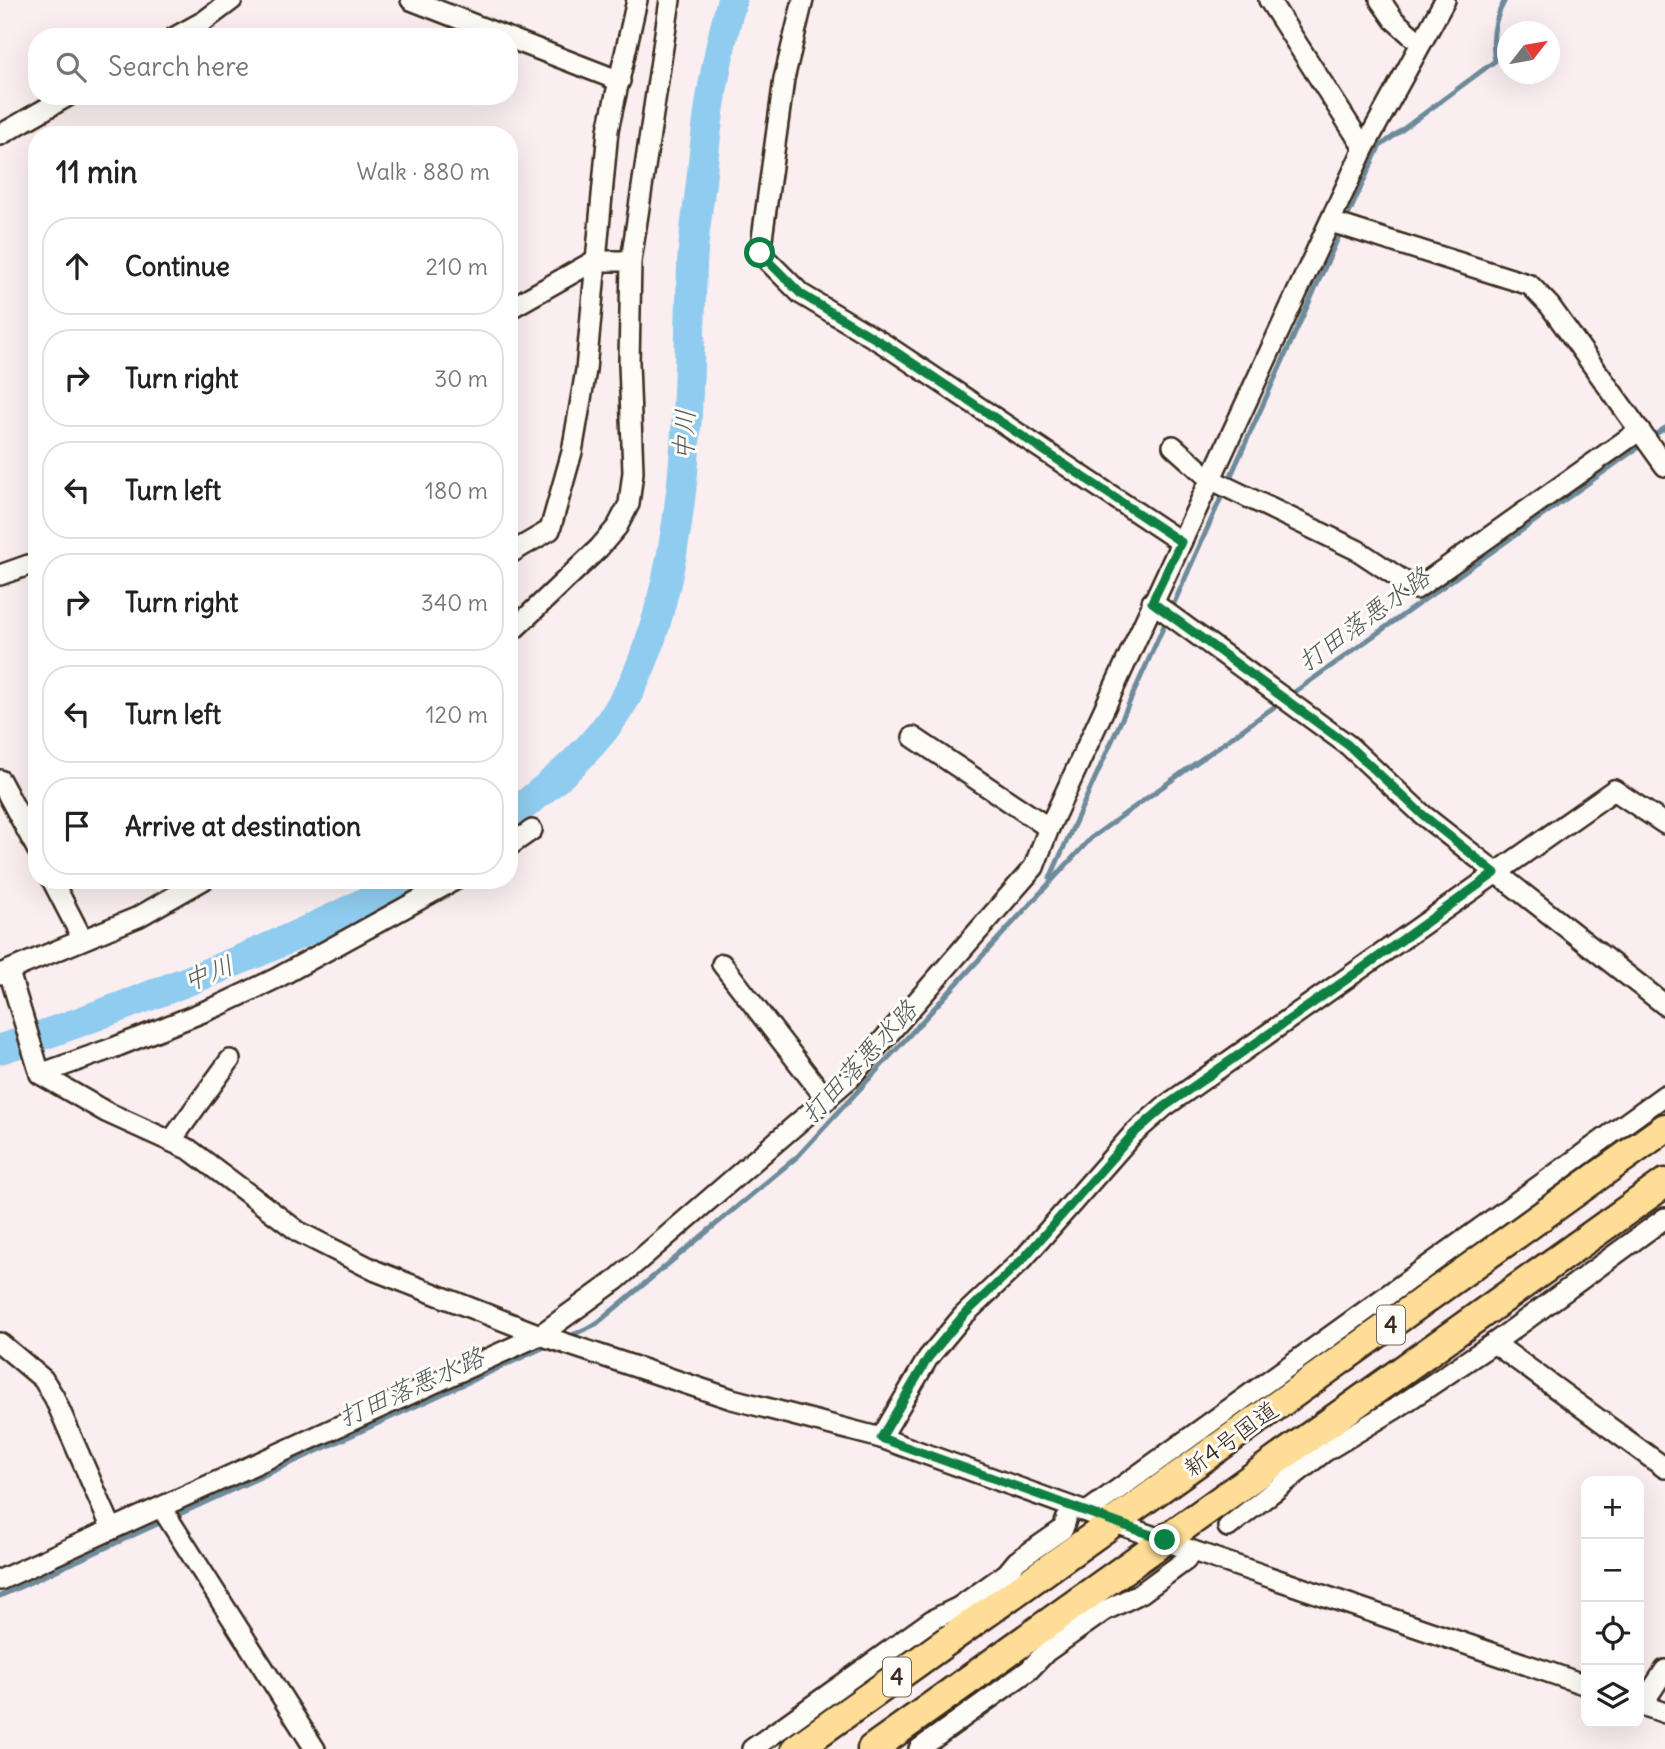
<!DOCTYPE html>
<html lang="en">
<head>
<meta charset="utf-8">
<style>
  body { margin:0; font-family:Delius,"Klee One",sans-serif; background:#f6f6f6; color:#222 }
  .controls { position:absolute; right:21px; bottom:21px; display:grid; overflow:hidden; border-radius:14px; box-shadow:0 7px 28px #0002 }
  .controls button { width:63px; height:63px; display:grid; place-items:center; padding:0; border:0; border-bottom:2px solid #e0e0e0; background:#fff; color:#222; font:35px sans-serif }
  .compass { position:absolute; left:1497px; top:21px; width:63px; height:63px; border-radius:50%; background:#fff; box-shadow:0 7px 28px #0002; rotate:59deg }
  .stop { position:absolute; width:21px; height:21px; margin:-16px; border:5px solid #0b8043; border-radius:50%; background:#fff }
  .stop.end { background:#0b8043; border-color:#fff; box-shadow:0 2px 7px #0008 }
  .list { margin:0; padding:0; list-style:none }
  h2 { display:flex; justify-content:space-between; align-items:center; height:91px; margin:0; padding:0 28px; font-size:30px }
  h2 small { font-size:23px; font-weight:400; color:#767676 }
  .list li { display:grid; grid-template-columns:46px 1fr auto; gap:21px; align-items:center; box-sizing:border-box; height:98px; margin:0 14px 14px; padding:0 14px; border:2px solid #e0e0e0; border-radius:28px }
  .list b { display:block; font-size:26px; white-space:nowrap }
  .list em { font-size:23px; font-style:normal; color:#767676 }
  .icon { flex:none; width:38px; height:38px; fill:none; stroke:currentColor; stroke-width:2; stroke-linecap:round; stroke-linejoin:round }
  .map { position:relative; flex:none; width:1665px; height:1749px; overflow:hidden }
  .search { position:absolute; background:#fff; box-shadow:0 7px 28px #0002; left:28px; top:28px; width:490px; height:77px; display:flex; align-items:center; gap:18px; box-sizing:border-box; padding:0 24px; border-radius:28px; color:#767676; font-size:26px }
  .panel { position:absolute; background:#fff; box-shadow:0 7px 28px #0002; left:28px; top:126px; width:490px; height:763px; border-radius:28px }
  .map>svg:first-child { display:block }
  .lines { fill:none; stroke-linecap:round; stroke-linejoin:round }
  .stream { stroke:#6d8b9b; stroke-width:5 }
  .river { stroke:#8fccef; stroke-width:30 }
  .minor-casing { stroke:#3b2a1e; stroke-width:24 }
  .highway-casing { stroke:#3b2a1e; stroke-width:33 }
  .minor { stroke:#fdfcf7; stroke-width:19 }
  .highway { stroke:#fedd96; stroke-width:28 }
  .route { stroke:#0b8043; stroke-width:9 }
  .labels { text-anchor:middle; stroke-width:6; stroke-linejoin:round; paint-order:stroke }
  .shield { fill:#fdfcf7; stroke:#75695f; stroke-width:2 }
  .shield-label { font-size:23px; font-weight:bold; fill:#3b2a1e }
  .street-label { font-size:24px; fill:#3b2a1e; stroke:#fdfcf7 }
  .water-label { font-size:26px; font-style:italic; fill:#545b5d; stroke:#fdfcf7 }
</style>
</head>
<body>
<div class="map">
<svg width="1665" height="1749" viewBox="0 0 1665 1749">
  <rect width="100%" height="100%" fill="#faeef0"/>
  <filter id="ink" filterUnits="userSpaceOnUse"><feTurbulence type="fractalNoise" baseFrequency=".0143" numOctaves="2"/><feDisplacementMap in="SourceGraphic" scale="14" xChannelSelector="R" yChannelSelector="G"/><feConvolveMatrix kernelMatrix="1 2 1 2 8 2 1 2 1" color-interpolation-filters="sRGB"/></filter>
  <g filter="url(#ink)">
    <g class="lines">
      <g class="stream">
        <polyline points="1650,438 1665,428"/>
        <path d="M 1228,482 L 1379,147 L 1495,61 C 1491,40 1494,19 1505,0"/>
        <polyline points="1171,610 1224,491"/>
        <polyline points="1289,696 1643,444"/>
        <polyline points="1050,878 1167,619"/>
        <polyline points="568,1337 596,1324 798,1156 1091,838 1281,702"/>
        <polyline points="173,1517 549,1345"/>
        <polyline points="0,1596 164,1521"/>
      </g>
      <g class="river">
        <path d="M 509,817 C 554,782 598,747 626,697 C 643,667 653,635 661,603 C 690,493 688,379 692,266 C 693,238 698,210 701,182 C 707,120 715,60 732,0"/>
        <path d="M 0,1049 C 46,1035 91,1018 136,1001 C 229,966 320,928 408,880"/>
      </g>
      <defs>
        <g id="minor">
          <polyline points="411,0 506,37"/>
          <polyline points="803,0 784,79 760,253 801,294 884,344 1181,542"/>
          <polyline points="1269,0 1364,148"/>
          <polyline points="1380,0 1394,20 1420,43"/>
          <polyline points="175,37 204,21 232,0"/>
          <polyline points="509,38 620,81"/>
          <polyline points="0,135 68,96"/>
          <polyline points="1331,222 1530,285 1550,306 1665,466"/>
          <polyline points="509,309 594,261 631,261"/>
          <polyline points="1173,446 1210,479 1357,550 1416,589 1640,430"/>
          <polyline points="509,554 550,530 572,452 586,370 608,130 637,0"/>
          <polyline points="0,575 37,562"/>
          <polyline points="1152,602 1348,745 1423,815 1665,1005"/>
          <polyline points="509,634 599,548 617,527 629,504 633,472 629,363 631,261 670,0"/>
          <polyline points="913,737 1049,828"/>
          <polyline points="0,780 37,849"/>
          <polyline points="509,846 532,830"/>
          <polyline points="52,880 82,938"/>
          <polyline points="722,964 827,1100"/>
          <polyline points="9,972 40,1074 106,1112 190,1150 299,1232 376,1271 540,1335 732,1399 881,1438 1196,1552 1586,1685"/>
          <polyline points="0,974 138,917 203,880"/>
          <polyline points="40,1074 113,1048 218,1006 277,978 455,880"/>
          <polyline points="171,1141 230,1060"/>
          <polyline points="0,1343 43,1379 54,1397 112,1529"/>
          <polyline points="1494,1343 1665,1468"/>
          <polyline points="881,1438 928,1358 963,1316 1023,1259 1133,1134 1164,1107 1614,790 1665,824"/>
          <polyline points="161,1507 315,1749"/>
          <polyline points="1088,1511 1665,1095"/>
          <polyline points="1228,1527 1324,1452 1395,1409 1494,1343 1665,1218"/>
          <polyline points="0,1580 540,1335 616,1280 850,1078 1034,867 1049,828 1364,148 1445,0"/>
          <polyline points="1639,1704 1665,1713"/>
          <polyline points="1642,1705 1665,1670"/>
          <polyline points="752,1749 932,1620 959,1607 1007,1573 1017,1561 1063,1529 1066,1520"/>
          <polyline points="919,1749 1029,1670 1046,1652 1104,1611 1141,1593 1186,1560"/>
        </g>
        <g id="highway">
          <polyline points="796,1749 1665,1128"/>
          <polyline points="872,1749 1665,1183"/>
        </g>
      </defs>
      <use href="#minor" class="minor-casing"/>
      <use href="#highway" class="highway-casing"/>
      <use href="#minor" class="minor"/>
      <use href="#highway" class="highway"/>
    </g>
  </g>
  <g class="lines" filter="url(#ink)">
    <polyline class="route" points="760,253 801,294 884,344 1181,542 1152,602 1348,745 1423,815 1495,873 1360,970 1164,1107 1133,1134 1023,1259 963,1316 928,1358 881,1438 1165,1540"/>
  </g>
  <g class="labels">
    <g class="shield">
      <rect x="1377" y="1305.5" width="28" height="39" rx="5"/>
      <rect x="883" y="1657.5" width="28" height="39" rx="5"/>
    </g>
    <g class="shield-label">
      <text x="1391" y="1333">4</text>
      <text x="897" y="1685">4</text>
    </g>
    <g class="street-label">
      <text transform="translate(1231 1439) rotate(-36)" y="8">新4号国道</text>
    </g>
    <g class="water-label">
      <text transform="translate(684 435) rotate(-87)" y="9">中川</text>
      <text transform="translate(1364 619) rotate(-36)" y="9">打田落悪水路</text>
      <text transform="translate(208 973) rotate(-21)" y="9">中川</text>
      <text transform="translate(859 1062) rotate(-47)" y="9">打田落悪水路</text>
      <text transform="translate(411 1387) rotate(-24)" y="9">打田落悪水路</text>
    </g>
  </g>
</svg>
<div class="controls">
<button>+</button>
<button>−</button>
<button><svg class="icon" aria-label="locate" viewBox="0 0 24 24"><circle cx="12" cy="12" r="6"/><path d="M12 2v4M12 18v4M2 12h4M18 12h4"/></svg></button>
<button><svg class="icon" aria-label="layers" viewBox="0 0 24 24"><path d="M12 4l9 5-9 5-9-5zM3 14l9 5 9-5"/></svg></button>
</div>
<svg class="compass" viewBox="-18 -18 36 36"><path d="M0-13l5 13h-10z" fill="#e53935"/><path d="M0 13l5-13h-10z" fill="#767676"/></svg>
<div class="stop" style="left:760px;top:253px"></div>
<div class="stop end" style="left:1165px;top:1540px"></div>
<div class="search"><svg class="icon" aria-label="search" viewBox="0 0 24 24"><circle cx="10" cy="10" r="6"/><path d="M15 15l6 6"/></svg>Search here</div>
<section class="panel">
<h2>11 min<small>Walk · 880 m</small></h2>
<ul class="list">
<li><svg class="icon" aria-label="ahead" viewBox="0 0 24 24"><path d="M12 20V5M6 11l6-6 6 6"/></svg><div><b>Continue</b></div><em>210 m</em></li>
<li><svg class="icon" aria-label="right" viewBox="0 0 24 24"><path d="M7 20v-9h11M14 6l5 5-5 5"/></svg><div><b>Turn right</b></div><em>30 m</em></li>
<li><svg class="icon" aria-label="left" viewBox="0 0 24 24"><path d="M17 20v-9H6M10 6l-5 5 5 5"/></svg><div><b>Turn left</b></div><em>180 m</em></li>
<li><svg class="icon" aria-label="right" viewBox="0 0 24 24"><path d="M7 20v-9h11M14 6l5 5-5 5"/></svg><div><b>Turn right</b></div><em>340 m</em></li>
<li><svg class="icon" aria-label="left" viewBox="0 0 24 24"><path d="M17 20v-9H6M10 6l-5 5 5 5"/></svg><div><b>Turn left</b></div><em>120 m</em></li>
<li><svg class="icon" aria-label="arrive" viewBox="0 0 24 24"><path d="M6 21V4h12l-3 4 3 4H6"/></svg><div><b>Arrive at destination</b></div></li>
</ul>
</section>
</div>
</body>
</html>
